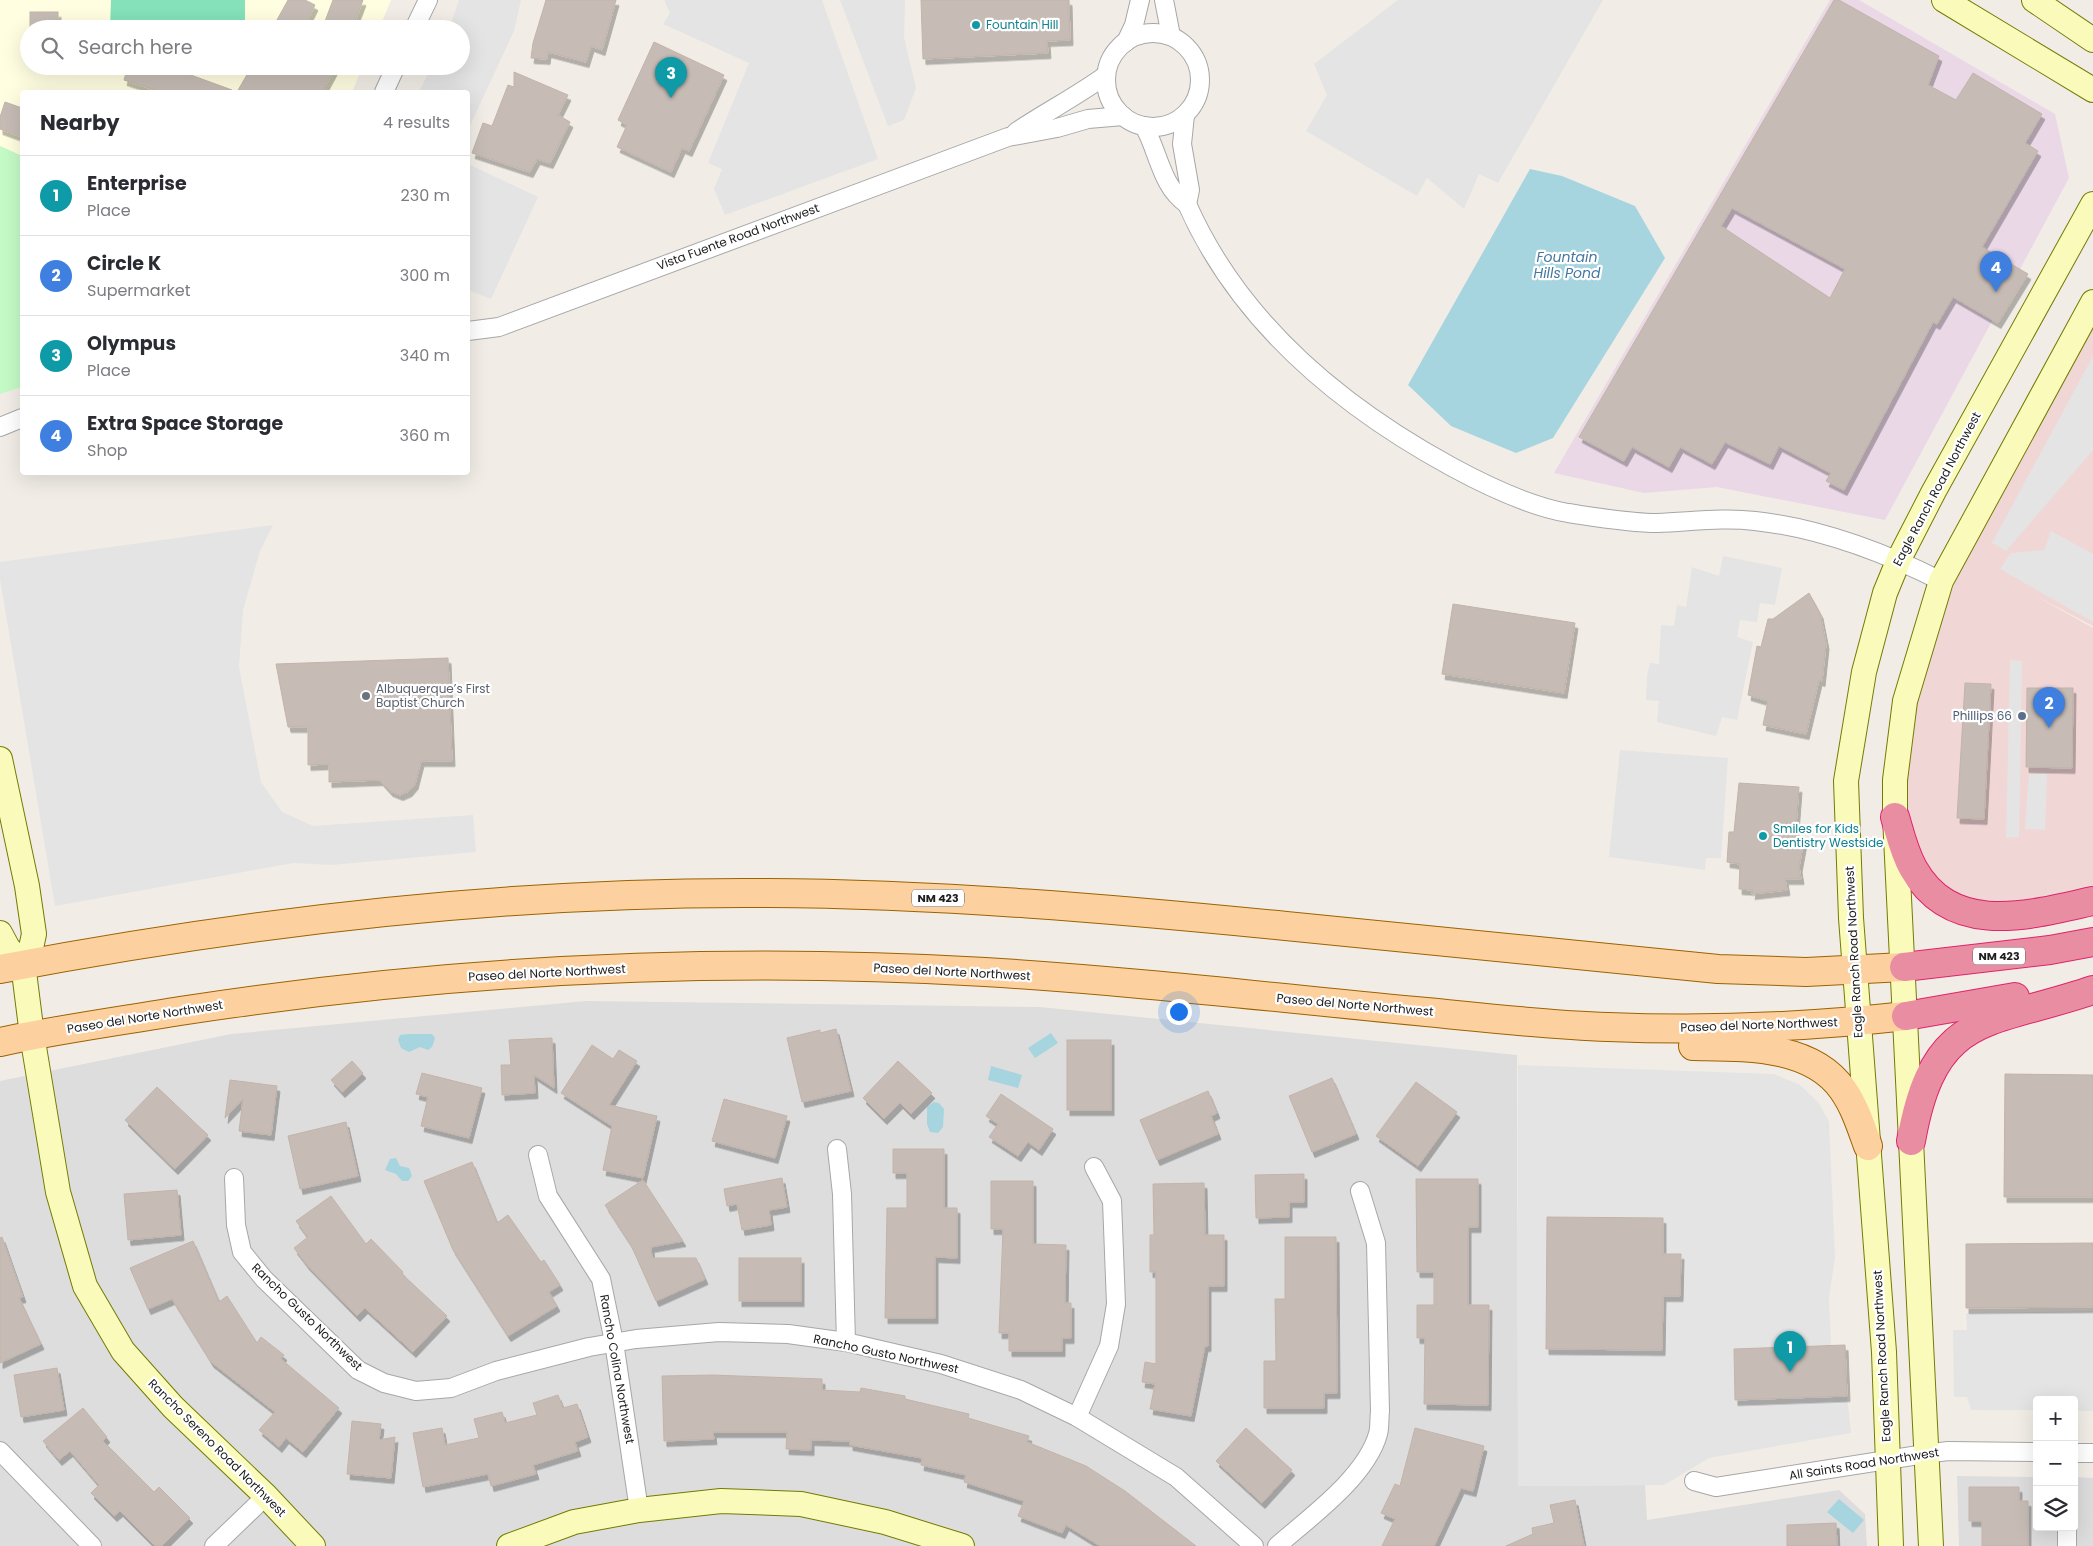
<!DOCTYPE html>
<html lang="en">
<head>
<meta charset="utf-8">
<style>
  body { margin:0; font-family:Poppins,sans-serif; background:#f7f7f7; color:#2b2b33 }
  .controls { position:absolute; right:15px; bottom:15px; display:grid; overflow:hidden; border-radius:5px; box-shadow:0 5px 20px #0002 }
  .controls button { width:45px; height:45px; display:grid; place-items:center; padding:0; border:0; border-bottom:1px solid #e1e1e2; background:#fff; color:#2b2b33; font:25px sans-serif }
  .you { position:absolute; left:1178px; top:1011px; width:18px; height:18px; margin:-12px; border:4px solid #fff; border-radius:50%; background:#1a73e8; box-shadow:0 0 0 8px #1a73e833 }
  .badge { display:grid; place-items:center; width:32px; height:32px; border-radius:50%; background:#1a73e8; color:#fff; font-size:16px; font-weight:700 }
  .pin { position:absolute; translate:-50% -41px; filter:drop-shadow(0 1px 2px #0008) }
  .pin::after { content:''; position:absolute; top:26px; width:18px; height:15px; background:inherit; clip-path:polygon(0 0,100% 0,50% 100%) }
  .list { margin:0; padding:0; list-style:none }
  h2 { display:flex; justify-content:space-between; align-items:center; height:65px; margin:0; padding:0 20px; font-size:21px }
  h2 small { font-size:16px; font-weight:400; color:#7c7c81 }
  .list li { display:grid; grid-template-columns:32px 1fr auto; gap:15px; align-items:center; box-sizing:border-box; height:80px; padding:0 20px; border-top:1px solid #e1e1e2 }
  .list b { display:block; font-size:19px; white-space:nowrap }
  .list p { margin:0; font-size:16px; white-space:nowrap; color:#7c7c81 }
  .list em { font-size:16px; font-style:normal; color:#7c7c81 }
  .icon { flex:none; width:28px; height:28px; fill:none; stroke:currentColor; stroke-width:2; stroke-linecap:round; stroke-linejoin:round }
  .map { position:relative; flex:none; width:2093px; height:1546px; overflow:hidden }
  .search { position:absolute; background:#fff; box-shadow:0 5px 20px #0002; left:20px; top:20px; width:450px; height:55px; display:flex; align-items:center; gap:12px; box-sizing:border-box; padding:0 18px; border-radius:28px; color:#7c7c81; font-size:19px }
  .panel { position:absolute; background:#fff; box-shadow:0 5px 20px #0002; left:20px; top:90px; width:450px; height:385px; border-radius:5px }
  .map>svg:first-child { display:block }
  .residential { fill:#dedddd }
  .commercial { fill:#f1d6d6 }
  .industrial { fill:#ead8e7 }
  .education { fill:#fffee1 }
  .park { fill:#c4fac6 }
  .pitch { fill:#84e1b9 }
  .parking { fill:#e4e4e4; fill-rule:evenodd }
  .water { fill:#a6d4df }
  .building { fill:#c6bcb5; stroke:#c3b3a8; fill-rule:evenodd; filter:url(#shadow) }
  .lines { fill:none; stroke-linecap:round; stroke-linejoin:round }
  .street-casing { stroke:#a7a7a7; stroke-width:20 }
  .secondary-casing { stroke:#737b03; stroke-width:26 }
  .primary-casing { stroke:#9c6200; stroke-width:30 }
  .highway-casing { stroke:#de246b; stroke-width:30 }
  .street { stroke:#fff; stroke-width:18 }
  .secondary { stroke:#fafbba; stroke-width:24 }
  .primary { stroke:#fdd19f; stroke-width:28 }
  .highway { stroke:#e98da2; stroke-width:28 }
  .culture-dot { fill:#0f9aa8; stroke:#fff; stroke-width:2 }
  .worship-dot { fill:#6b7280; stroke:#fff; stroke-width:2 }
  .service-dot { fill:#5c6f8a; stroke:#fff; stroke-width:2 }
  .labels { text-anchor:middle; stroke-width:4.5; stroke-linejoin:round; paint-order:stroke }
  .shield { fill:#fff; stroke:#636363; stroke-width:1 }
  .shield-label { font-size:11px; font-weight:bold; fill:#202020 }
  .culture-label { font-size:12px; fill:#0d838f; stroke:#fff; text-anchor:start }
  .street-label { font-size:12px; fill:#202020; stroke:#fff }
  .worship-label { font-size:12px; fill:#5b616d; stroke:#fff; text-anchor:start }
  .service-label { font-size:12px; fill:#4e5e75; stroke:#fff; text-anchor:end }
  .water-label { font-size:14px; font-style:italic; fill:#4477a2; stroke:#fff }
</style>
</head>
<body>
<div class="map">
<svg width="2093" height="1546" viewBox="0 0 2093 1546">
  <defs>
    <filter id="shadow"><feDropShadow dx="3" dy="5.5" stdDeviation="0" flood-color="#0004"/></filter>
  </defs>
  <rect width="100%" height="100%" fill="#f1ede6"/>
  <g class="residential">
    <polygon points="586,1001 1040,1007 1517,1055 1518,1486 1645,1485 1647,1520 1839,1490 1865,1514 1867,1546 0,1546 0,1081 231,1034"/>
    <polygon points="1957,1476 2037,1477 2037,1527 2074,1527 2074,1477 2093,1478 2093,1546 1959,1546"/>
  </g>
  <polygon class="commercial" points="2093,321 2093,626 2032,594 2093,628 2093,889 2021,904 1986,906 1961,900 1930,880 1908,824 1907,780 1913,712 1944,612 1964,557"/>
  <polygon class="industrial" points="1830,0 1859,0 2055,114 2069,178 1885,520 1717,487 1644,493 1554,473"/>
  <polygon class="education" points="0,0 391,0 379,29 29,29 29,66 363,66 352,92 22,92 22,156 0,146"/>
  <polygon class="park" points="0,146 22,156 22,387 0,394"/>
  <polygon class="pitch" points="111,0 245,0 245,29 110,29"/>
  <g class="parking">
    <polygon points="459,0 521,0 514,31 468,130 468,92 419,92 432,66 461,66 461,29 449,29"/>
    <polygon points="664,0 822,0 878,159 725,215 714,189 722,169 708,163 749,63 663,24 670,13"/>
    <polygon points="840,0 905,0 904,37 916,88 904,120 888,126"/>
    <polygon points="1398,0 1603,0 1498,183 1479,174 1464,209 1427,178 1417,196 1306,131 1327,95 1314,64"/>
    <polygon points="468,164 538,197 491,299 468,290"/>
    <polygon points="2093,356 2093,450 2006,551 1992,543"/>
    <polygon points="273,525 260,551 243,610 239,667 261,782 282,812 313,826 473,815 476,852 331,865 293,863 55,906 0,579 0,562"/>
    <polygon points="2051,531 2093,554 2093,622 2000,569 2011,553 2044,550"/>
    <polygon points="1723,556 1782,568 1775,605 1760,603 1757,622 1740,620 1737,637 1753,642 1737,720 1722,717 1716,736 1657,722 1659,701 1646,700 1647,676 1650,663 1659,664 1661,625 1674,626 1677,605 1686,607 1692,567 1719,576"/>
    <polygon points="2010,660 2022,661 2019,837 2006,838"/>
    <polygon points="1620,750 1728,758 1721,858 1706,858 1705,870 1609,857"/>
    <polygon points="2029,774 2047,774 2045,830 2025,829"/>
    <path d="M 1518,1065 L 1774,1074 L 1800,1085 L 1819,1103 L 1829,1122 L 1835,1257 L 1829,1298 L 1831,1345 L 1734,1349 L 1735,1400 L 1847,1396 L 1851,1433 L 1709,1458 L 1664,1485 L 1518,1486 ZM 1547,1217 L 1663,1254 L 1681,1254 L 1680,1295 L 1663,1296 L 1662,1350 L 1546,1349 Z"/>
    <polygon points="2093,1311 2093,1411 2074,1411 2074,1400 2037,1400 2037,1410 1971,1410 1967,1397 1954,1397 1953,1330 1967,1330 1966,1313"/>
  </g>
  <g class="water">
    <polygon points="1530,169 1562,176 1635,206 1665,258 1553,438 1516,453 1451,426 1408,385"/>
    <polygon points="1051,1033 1058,1043 1035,1058 1028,1048"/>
    <polygon points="409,1034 432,1034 435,1038 432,1047 428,1050 420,1047 409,1052 401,1048 398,1040 400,1035"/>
    <polygon points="991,1066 1022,1075 1018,1088 988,1080"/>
    <polygon points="934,1102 939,1103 944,1109 943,1127 938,1133 930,1132 927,1124 927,1107"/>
    <polygon points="396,1158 400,1166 409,1168 412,1176 408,1181 402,1181 396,1174 385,1170 390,1159"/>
    <polygon points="1839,1499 1864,1520 1853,1533 1827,1512"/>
  </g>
  <g class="building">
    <polygon points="288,0 305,0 315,5 303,29 272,29"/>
    <polygon points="333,0 363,0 352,29 337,29 324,24"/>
    <polygon points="546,0 616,0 602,50 591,46 586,62 548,52 547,59 531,58 533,43"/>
    <polygon points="921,0 1069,0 1070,40 1047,41 1048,53 923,59"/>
    <path d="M 1834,0 L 1839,0 L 1939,56 L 1928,85 L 1956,100 L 1973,73 L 2042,114 L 2025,143 L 2038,151 L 1982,247 L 2028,274 L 1998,323 L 1953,297 L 1937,324 L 1933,322 L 1844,490 L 1826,481 L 1831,473 L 1779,446 L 1770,464 L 1725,442 L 1712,464 L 1680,447 L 1669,467 L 1632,447 L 1624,461 L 1579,437 ZM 1732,208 L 1845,269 L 1830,298 L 1721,226 Z"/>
    <rect x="30" y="12" width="28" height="17"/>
    <polygon points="654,42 724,75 689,151 682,148 671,172 617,147 627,125 618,120"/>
    <polygon points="128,66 166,66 232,90 232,92 161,92 124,80"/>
    <polygon points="252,66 336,66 322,92 237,92"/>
    <polygon points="514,72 568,95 558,115 570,122 550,163 537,159 530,172 472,153 483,123 492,126 508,85 514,87"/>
    <polygon points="5,102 22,108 22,137 0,129 0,117"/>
    <polygon points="1809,593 1820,613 1826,644 1822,681 1819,680 1806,734 1763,725 1768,701 1748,695 1757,646 1761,647 1768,619 1773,619"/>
    <polygon points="1453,604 1575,623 1564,693 1442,674"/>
    <polygon points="448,658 452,761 421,761 415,784 409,791 400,795 390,791 380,780 329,782 329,764 308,765 308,727 288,727 276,664"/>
    <polygon points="1965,683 1991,684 1984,819 1957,818"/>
    <polygon points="2027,688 2073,688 2072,768 2026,767"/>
    <polygon points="1739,783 1799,787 1795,839 1804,840 1799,867 1801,879 1785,879 1787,890 1752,894 1753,890 1739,889 1740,864 1727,862 1729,832 1734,832"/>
    <polygon points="836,1029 851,1091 802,1102 787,1038 820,1030 820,1033"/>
    <polygon points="552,1038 554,1088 534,1075 535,1093 502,1095 501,1065 511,1065 509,1040"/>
    <rect x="1067" y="1040" width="44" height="70"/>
    <polygon points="592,1045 613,1059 619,1050 637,1061 609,1105 657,1116 643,1178 603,1170 612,1126 561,1093"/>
    <polygon points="352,1061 363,1073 342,1092 331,1080"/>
    <polygon points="898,1061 932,1093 911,1114 900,1103 884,1119 863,1098"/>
    <polygon points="422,1073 482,1088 469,1138 421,1126 428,1097 416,1094"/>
    <polygon points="2005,1074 2093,1075 2093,1197 2004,1197"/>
    <polygon points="1332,1078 1356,1134 1312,1152 1289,1096"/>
    <polygon points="230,1080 277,1086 271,1135 239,1131 243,1099 225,1118"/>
    <polygon points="1416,1082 1457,1112 1418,1166 1376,1136"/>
    <polygon points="157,1087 208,1135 175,1169 125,1120"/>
    <polygon points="1208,1091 1217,1113 1211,1116 1218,1134 1157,1160 1140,1120"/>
    <polygon points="1001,1094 1053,1129 1039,1150 1028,1142 1018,1156 989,1137 998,1124 986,1116"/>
    <polygon points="724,1099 787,1116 775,1158 712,1141"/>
    <polygon points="346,1122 358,1176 300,1189 288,1136"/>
    <polygon points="893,1149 944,1149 944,1208 957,1208 957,1258 935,1257 935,1318 885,1318 887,1208 907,1208 907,1173 893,1173"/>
    <polygon points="472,1162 497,1223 508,1215 541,1262 544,1260 560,1285 549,1292 557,1306 508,1336 453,1250 424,1181"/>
    <polygon points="1304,1174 1304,1202 1289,1202 1289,1217 1256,1218 1255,1175"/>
    <polygon points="782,1178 787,1207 769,1210 771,1225 742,1230 737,1204 727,1206 724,1189"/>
    <polygon points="1416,1179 1478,1179 1478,1227 1468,1227 1468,1305 1489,1305 1488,1405 1424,1404 1425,1338 1417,1338 1417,1305 1434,1305 1434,1272 1417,1272"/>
    <polygon points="643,1180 683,1241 651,1247 652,1258 696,1258 705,1279 656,1301 631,1245 605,1205"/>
    <polygon points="991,1181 1033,1181 1033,1244 1066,1245 1065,1303 1071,1303 1071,1338 1062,1338 1062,1351 1009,1351 1009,1333 999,1333 1003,1229 991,1229"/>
    <polygon points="1204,1183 1205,1235 1224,1235 1224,1286 1208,1286 1208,1346 1205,1346 1191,1416 1150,1409 1155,1384 1142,1382 1145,1362 1156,1364 1156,1272 1150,1272 1150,1235 1154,1235 1153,1184"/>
    <polygon points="177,1190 181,1235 128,1240 124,1194"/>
    <polygon points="331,1196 366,1244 371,1239 403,1272 402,1274 447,1316 413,1352 365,1308 357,1316 307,1265 294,1248 308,1237 296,1221"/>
    <polygon points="1547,1217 1663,1218 1663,1254 1681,1254 1680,1296 1663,1296 1662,1350 1546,1349"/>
    <polygon points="2,1237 23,1297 19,1298 41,1344 0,1363 0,1238"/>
    <polygon points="1285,1237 1336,1237 1337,1393 1324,1393 1324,1408 1264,1408 1264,1361 1276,1361 1275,1299 1285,1299"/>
    <polygon points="193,1241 219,1302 227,1296 257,1343 261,1337 284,1355 281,1359 339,1408 303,1452 286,1438 279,1447 259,1430 275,1412 211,1362 172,1299 148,1309 130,1268"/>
    <polygon points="2093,1243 2093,1307 1966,1308 1966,1244"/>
    <rect x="739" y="1258" width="62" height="43"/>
    <polygon points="1845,1345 1847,1396 1735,1400 1734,1349"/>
    <polygon points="57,1368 64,1410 21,1417 14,1375"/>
    <polygon points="712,1375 822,1379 822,1390 860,1392 861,1388 905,1396 905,1399 969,1414 968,1418 1029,1436 1027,1442 1086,1466 1125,1491 1196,1546 1100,1546 1066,1525 1062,1533 1018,1516 1024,1501 964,1482 966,1475 921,1465 922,1458 850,1445 850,1441 811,1440 811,1450 786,1449 787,1432 713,1432 714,1439 664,1441 662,1376"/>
    <polygon points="558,1395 563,1408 577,1404 588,1437 575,1442 578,1451 533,1465 536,1474 491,1486 488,1474 423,1487 413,1433 442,1428 445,1445 479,1438 474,1419 502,1412 505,1423 537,1415 533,1403"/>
    <polygon points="83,1408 107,1437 103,1441 154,1492 159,1487 190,1518 162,1546 155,1546 120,1511 114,1516 91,1493 99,1485 70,1451 59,1460 43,1441"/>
    <polygon points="352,1421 381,1424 379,1440 395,1437 391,1478 347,1474"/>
    <polygon points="1246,1428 1292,1470 1262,1503 1216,1461"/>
    <polygon points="1415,1428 1484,1446 1473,1491 1461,1488 1434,1546 1382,1546 1395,1519 1381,1513 1395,1484 1400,1486"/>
    <polygon points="1969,1487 2019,1487 2019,1501 2028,1501 2028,1546 1982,1546 1982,1521 1969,1521"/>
    <polygon points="1575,1500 1584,1546 1506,1546 1533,1534 1532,1528 1554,1523 1550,1505"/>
    <polygon points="1836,1523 1837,1546 1787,1546 1787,1525"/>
  </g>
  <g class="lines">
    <defs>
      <g id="street">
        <polyline points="1164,0 1171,36"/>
        <polyline points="414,29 428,0"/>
        <circle cx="1153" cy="80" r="47"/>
        <polyline points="1126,42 1134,25 1140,0"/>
        <polyline points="384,92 396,66"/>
        <path d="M 1144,126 C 1159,153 1161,186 1187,204 L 1190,190 L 1182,144 L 1185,115"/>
        <path d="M 1016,132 C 1046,112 1077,96 1106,75"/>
        <path d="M 1187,204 C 1239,322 1340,406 1452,467 C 1487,486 1528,506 1568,513 C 1595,517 1630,523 1657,523 C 1690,522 1722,517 1755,521 C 1820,528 1883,552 1941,581"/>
        <polyline points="468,331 499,327 1008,137 1057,128 1088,119 1123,116"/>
        <polyline points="0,427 22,418"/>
        <polyline points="837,1149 842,1194 846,1342"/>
        <polyline points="538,1155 548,1196 601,1279 614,1342 639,1510"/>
        <polyline points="234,1178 236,1225 242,1252 264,1279 358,1370 384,1383 416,1391 451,1388 496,1371 589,1347 636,1339 719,1332 788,1334 846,1342 941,1364 1021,1390 1077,1417 1176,1477 1254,1546"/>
        <polyline points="1077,1417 1109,1346 1116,1304 1112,1201 1094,1167"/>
        <polyline points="0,1451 92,1546"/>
        <polyline points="2074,1453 2093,1453"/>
        <polyline points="1694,1481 1716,1487 1925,1454 1948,1451 2037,1452"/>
        <polyline points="2067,1527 2067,1546"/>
        <polyline points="214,1546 266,1496"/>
        <path d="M 1277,1546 C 1310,1517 1366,1477 1378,1434 C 1380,1427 1379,1418 1380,1411 L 1376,1243 L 1360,1191"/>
      </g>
      <g id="secondary">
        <polyline points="1944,0 2093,90"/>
        <polyline points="2034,0 2093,40"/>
        <polyline points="0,759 27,886 34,934 31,948 23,964 32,1035 58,1192 85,1286 123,1351 173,1407 266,1496 313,1546"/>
        <polyline points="0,933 8,948 23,964"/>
        <polyline points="509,1546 574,1522 639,1510 721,1501 801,1504 885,1522 962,1546"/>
        <polyline points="1891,1546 1884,1352 1851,918 1846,781 1864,672 1885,593 1899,559 1934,491 2093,204"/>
        <polyline points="1931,1546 1895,817 1895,780 1905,701 1941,581 2093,302"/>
      </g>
      <g id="primary">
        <path d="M 0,969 C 253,921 509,891 767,893 C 941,894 1114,909 1286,926 C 1430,940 1574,954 1718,969 L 1806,972 L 1904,967"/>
        <path d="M 0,1042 C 60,1029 120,1021 180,1011 C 446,970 717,956 985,972 C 1132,981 1279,998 1426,1012 C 1487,1018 1547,1025 1608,1027 C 1707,1031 1807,1027 1906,1016"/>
        <path d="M 1693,1046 C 1743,1047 1811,1044 1843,1090 C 1855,1107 1861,1127 1868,1146"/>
      </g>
      <g id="highway">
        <path d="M 1895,817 C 1900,834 1904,852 1913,868 C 1952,938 2030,915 2093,901"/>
        <polyline points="1904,967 2050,950 2093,942"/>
        <polyline points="1906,1016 2015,997"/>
        <path d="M 1911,1141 C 1934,1010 1988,1026 2093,990"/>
      </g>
    </defs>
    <use href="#street" class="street-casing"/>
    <use href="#secondary" class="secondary-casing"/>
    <use href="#primary" class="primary-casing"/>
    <use href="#highway" class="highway-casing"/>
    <use href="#street" class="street"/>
    <use href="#secondary" class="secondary"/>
    <use href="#primary" class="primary"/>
    <use href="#highway" class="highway"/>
  </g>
  <g class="culture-dot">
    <circle cx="976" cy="25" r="5"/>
    <circle cx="1763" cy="836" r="5"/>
  </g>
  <circle class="worship-dot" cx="366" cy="696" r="5"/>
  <circle class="service-dot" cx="2022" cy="716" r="5"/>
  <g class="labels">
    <g class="shield">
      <rect x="912" y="889.5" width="52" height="17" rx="4"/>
      <rect x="1973" y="947.5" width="52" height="17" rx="4"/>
    </g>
    <g class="shield-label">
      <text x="938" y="902">NM 423</text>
      <text x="1999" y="960">NM 423</text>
    </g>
    <g class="culture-label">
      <text x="986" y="29">Fountain Hill</text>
      <text x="1773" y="833">Smiles for Kids<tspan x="1773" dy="14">Dentistry Westside</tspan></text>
    </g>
    <g class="street-label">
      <text transform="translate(738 237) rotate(-20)" y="4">Vista Fuente Road Northwest</text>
      <text transform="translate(1937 489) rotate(-62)" y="4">Eagle Ranch Road Northwest</text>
      <text transform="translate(1854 952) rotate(-93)" y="4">Eagle Ranch Road Northwest</text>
      <text transform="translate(952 972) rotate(3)" y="4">Paseo del Norte Northwest</text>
      <text transform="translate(547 973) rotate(-3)" y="4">Paseo del Norte Northwest</text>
      <text transform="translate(1355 1005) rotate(5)" y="4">Paseo del Norte Northwest</text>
      <text transform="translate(145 1017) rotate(-9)" y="4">Paseo del Norte Northwest</text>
      <text transform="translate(1759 1025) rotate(-2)" y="4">Paseo del Norte Northwest</text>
      <text transform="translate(307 1317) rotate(44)" y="4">Rancho Gusto Northwest</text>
      <text transform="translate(886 1354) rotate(12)" y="4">Rancho Gusto Northwest</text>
      <text transform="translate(1882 1356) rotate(-93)" y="4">Eagle Ranch Road Northwest</text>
      <text transform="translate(617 1369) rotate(80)" y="4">Rancho Colina Northwest</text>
      <text transform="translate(217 1448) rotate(45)" y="4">Rancho Sereno Road Northwest</text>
      <text transform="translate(1864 1464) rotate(-9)" y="4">All Saints Road Northwest</text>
    </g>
    <g class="worship-label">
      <text x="376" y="693">Albuquerque’s First<tspan x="376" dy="14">Baptist Church</tspan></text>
    </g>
    <g class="service-label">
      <text x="2012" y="720">Phillips 66</text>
    </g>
    <g class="water-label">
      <text x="1567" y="262">Fountain<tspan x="1567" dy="16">Hills Pond</tspan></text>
    </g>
  </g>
</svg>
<div class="controls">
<button>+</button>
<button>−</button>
<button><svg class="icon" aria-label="layers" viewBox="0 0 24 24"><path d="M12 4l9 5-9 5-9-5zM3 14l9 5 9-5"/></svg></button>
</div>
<div class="you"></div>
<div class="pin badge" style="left:1790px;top:1372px;background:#0f9aa8">1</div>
<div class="pin badge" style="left:2049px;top:728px;background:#3f7fe0">2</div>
<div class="pin badge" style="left:671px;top:98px;background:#0f9aa8">3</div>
<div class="pin badge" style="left:1996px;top:292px;background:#3f7fe0">4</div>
<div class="search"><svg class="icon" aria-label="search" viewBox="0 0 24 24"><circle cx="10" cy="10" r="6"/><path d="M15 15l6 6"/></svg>Search here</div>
<section class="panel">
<h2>Nearby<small>4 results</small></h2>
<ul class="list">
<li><span class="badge" style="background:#0f9aa8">1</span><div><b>Enterprise</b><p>Place</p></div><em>230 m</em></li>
<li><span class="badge" style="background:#3f7fe0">2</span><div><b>Circle K</b><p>Supermarket</p></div><em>300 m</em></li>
<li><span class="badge" style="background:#0f9aa8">3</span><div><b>Olympus</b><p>Place</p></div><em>340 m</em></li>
<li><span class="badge" style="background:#3f7fe0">4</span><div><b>Extra Space Storage</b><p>Shop</p></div><em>360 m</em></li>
</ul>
</section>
</div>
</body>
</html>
